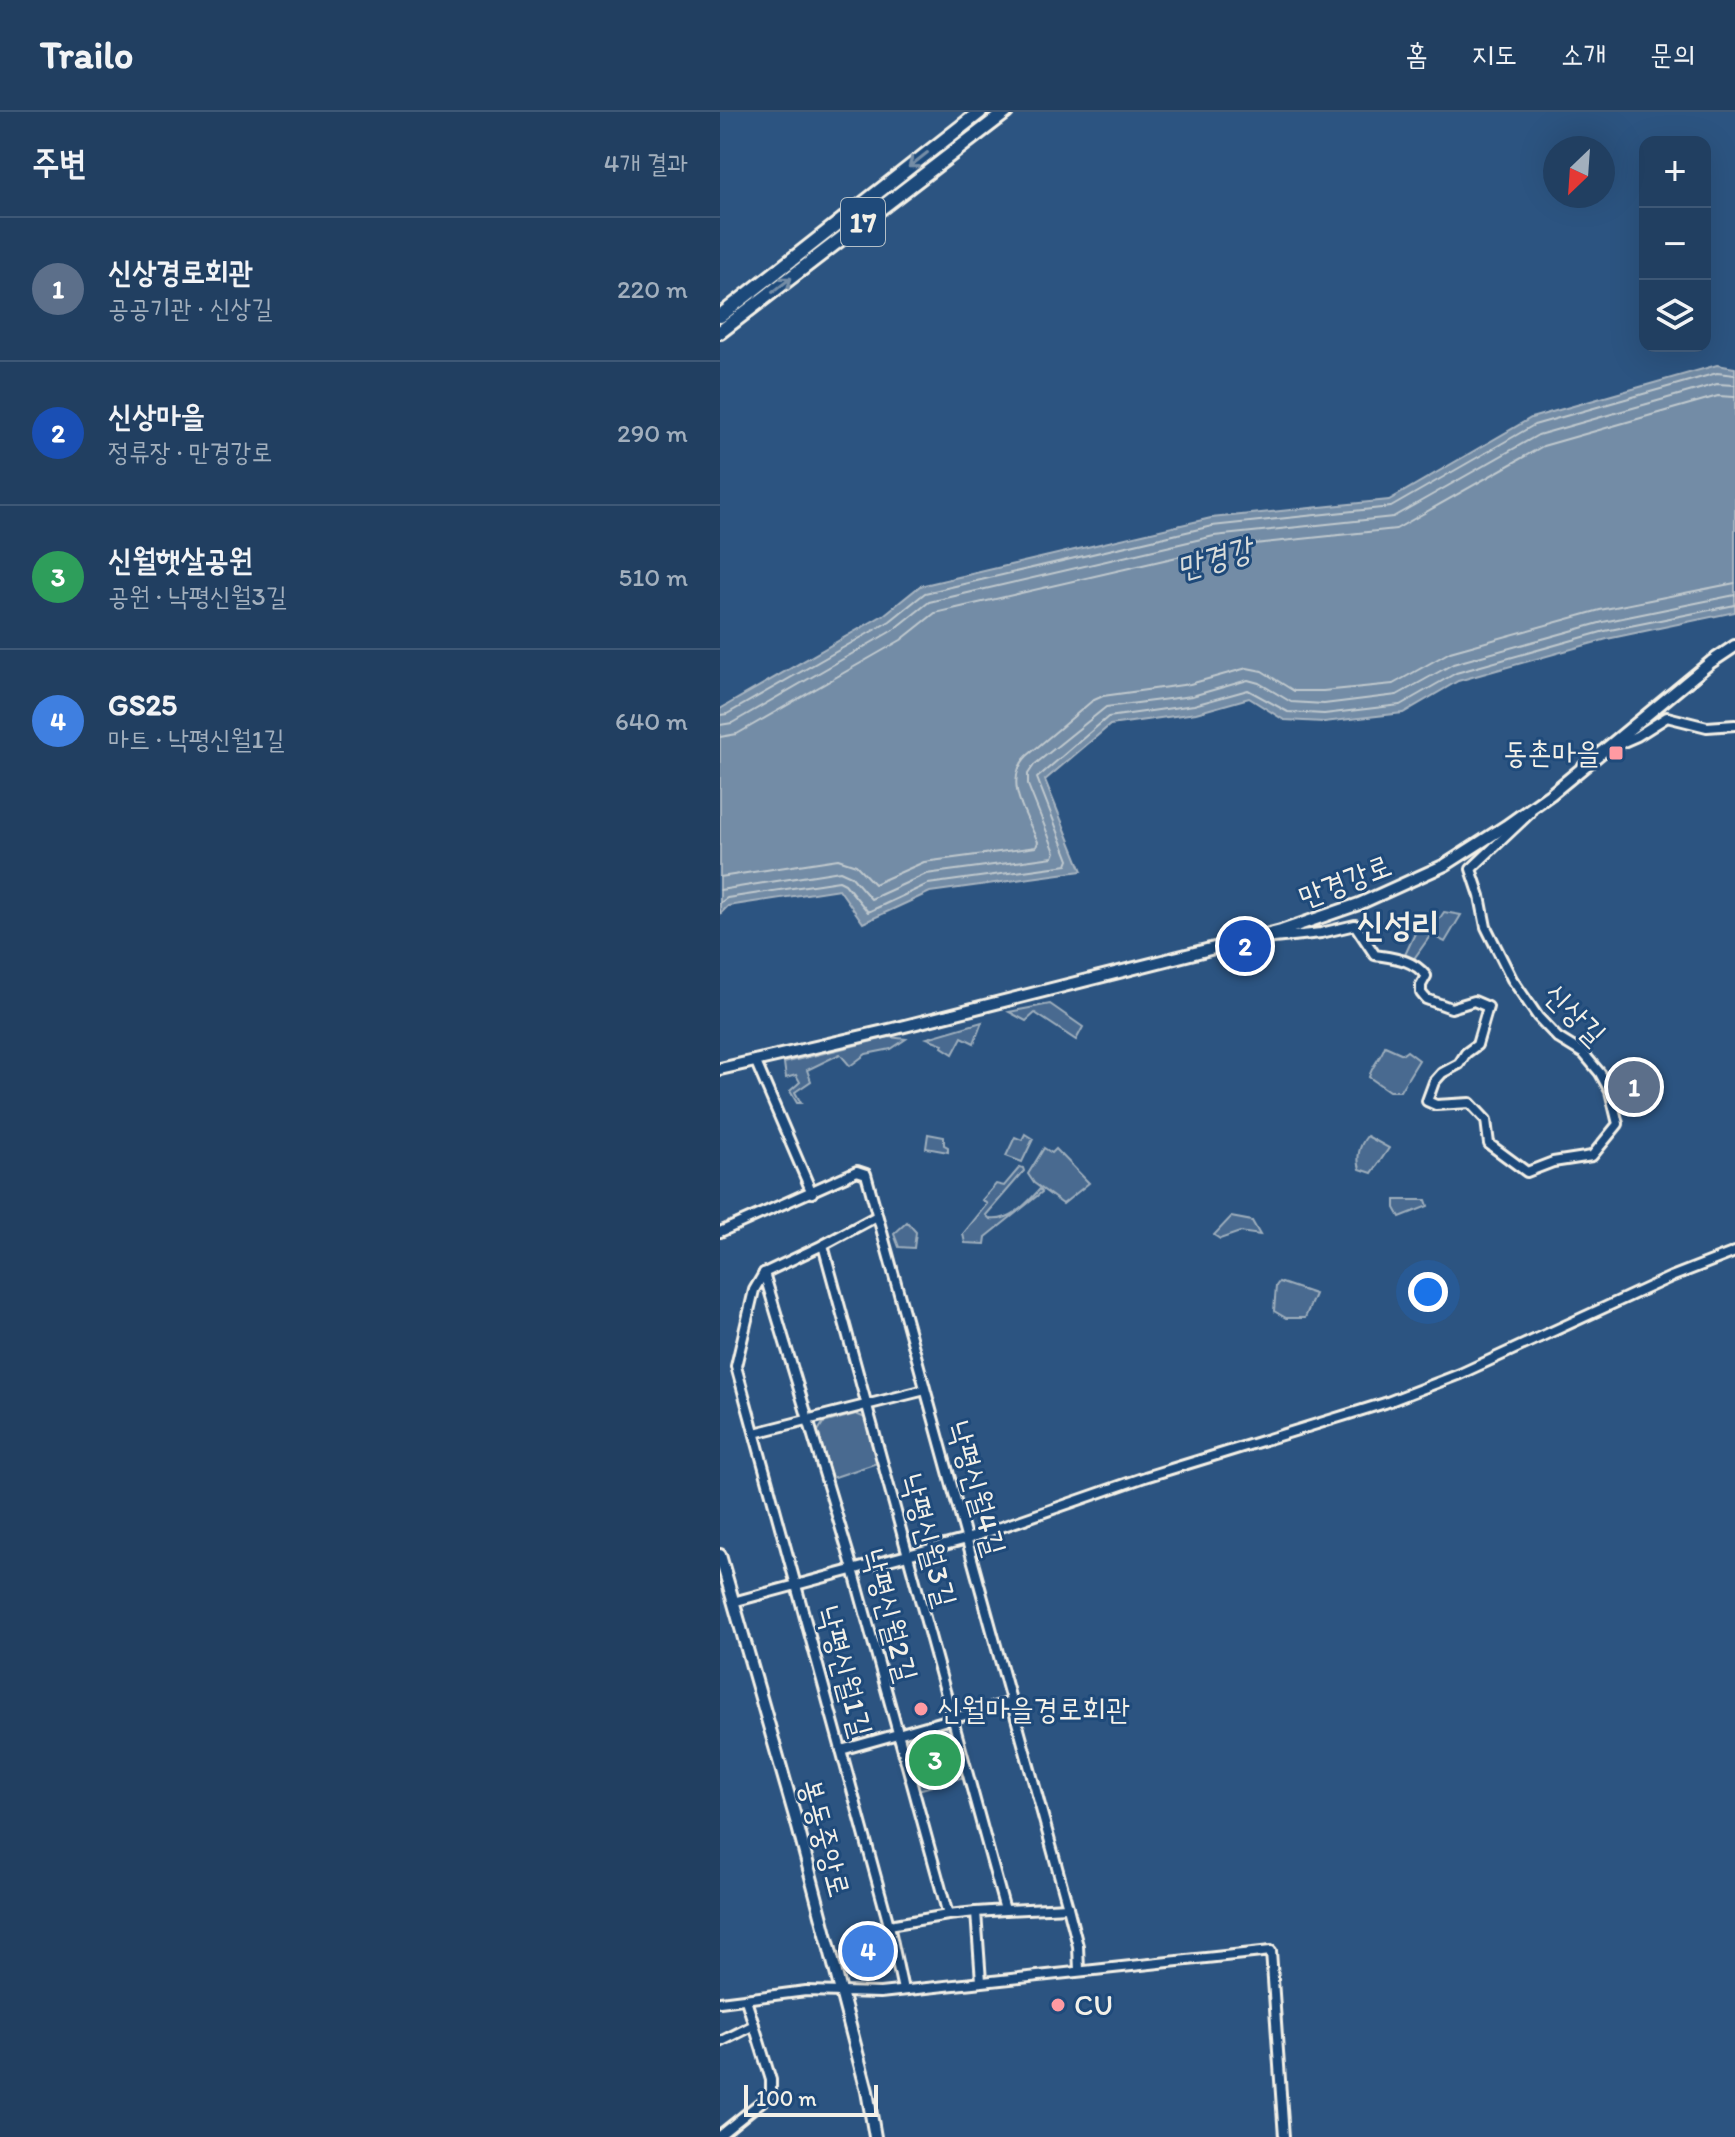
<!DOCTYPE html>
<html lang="ko">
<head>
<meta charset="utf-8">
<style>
  body { margin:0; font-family:Itim,"Poor Story",sans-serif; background:#2d4a6a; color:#f1f3f6 }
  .controls { position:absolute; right:24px; top:24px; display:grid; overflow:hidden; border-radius:16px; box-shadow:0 8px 32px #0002 }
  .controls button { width:72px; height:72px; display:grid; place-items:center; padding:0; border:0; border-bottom:2px solid #3e5876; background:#213f61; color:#f1f3f6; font:40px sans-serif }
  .compass { position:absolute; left:823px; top:24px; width:72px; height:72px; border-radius:50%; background:#213f61; box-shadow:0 8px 32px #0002; rotate:205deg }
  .scale { position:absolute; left:24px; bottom:20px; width:134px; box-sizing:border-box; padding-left:8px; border:4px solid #f4f1e8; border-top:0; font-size:22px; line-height:28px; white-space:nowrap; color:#f4f1e8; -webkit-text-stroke:6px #1f4a7a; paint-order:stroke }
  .you { position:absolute; left:708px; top:1180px; width:28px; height:28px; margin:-20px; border:6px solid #fff; border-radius:50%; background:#1a73e8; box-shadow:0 0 0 12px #1a73e833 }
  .badge { display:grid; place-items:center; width:52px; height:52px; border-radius:50%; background:#8c9099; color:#fff; font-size:26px; font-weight:700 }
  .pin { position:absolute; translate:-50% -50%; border:4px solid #fff; box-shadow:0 2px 8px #0006 }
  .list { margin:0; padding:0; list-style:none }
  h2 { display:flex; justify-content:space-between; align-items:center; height:104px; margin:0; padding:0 32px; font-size:34px }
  h2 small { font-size:26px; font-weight:400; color:#a2afbd }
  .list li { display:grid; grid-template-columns:52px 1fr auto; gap:24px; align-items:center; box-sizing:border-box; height:144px; padding:0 32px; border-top:2px solid #3e5876 }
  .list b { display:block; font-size:30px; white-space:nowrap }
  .list p { margin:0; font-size:26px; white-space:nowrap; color:#a2afbd }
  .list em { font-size:26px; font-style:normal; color:#a2afbd }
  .icon { flex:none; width:44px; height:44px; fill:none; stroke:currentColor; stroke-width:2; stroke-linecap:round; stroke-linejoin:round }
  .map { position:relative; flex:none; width:1015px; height:2025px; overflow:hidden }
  header { display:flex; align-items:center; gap:48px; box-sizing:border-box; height:112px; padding:0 40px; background:#213f61; border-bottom:2px solid #3e5876 }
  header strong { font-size:38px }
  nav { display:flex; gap:44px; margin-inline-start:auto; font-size:28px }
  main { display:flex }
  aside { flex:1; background:#213f61 }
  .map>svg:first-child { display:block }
  .green { fill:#496b90; stroke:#9eaebc; stroke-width:2 }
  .water { fill:#738ca6; stroke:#a7b4c0; stroke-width:2 }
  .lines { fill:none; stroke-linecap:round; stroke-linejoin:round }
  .shore { stroke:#c0c9ce; stroke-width:2 }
  .minor-casing { stroke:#f4f1e8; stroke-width:14 }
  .tertiary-casing { stroke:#f4f1e8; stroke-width:16 }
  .primary-casing { stroke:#f4f1e8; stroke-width:18 }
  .minor { stroke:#1f4a7a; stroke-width:8 }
  .tertiary { stroke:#1f4a7a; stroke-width:10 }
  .primary { stroke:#1f4a7a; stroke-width:12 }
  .oneway { stroke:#748da6 }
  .poi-dot { fill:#ff9aa2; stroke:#1f4a7a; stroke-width:3 }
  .labels { text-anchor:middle; stroke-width:6; stroke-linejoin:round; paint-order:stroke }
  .shield { fill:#1f4a7a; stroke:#b4bfc7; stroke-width:2 }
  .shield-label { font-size:28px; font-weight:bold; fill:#f4f1e8 }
  .poi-label { font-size:30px; fill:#f4f1e8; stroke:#1f4a7a; text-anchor:start }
  .street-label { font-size:30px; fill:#f4f1e8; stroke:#1f4a7a }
  .water-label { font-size:32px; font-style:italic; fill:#dadddb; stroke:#1f4a7a }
  .quarter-label { font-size:34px; font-weight:bold; fill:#f4f1e8; stroke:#1f4a7a }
</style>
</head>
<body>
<header>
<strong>Trailo</strong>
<nav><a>홈</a><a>지도</a><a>소개</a><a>문의</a></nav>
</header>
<main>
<aside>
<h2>주변<small>4개 결과</small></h2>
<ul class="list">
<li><span class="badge" style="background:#5c6f8a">1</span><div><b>신상경로회관</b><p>공공기관 · 신상길</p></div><em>220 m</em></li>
<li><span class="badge" style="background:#1a4fb4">2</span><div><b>신상마을</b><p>정류장 · 만경강로</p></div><em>290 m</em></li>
<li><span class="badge" style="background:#2e9e5b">3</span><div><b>신월햇살공원</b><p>공원 · 낙평신월3길</p></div><em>510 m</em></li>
<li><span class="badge" style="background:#3f7fe0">4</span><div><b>GS25</b><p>마트 · 낙평신월1길</p></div><em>640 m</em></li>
</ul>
</aside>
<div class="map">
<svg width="1015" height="2025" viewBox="0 0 1015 2025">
  <rect width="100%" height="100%" fill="#2c5481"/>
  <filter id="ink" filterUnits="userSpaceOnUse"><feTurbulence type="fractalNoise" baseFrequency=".0125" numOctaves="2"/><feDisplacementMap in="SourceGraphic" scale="16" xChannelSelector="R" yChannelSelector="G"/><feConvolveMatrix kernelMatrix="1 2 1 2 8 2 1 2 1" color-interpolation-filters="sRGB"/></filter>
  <g filter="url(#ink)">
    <g class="green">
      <polygon points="724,800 741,803 725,830 709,822"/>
      <polygon points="697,817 710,824 693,848 684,845"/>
      <polygon points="330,892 363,915 356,928 315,901 306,909 289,900"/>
      <polygon points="262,910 254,931 242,925 233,942 222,935 223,932 207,926"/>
      <polygon points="169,925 186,927 171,937 146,942 130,954 120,942 87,958 91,969 75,980 81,991 77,991 70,979 80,970 76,963 66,966 64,951"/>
      <path d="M 665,934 L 683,942 L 687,939 L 699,948 L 680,979 L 669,979 L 649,965 C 652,953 661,946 665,934 Z"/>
      <polygon points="208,1022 224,1025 224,1033 228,1035 228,1040 206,1036"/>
      <polygon points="305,1022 313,1027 302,1050 286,1044 295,1025 302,1028"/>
      <path d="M 647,1024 L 669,1036 L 652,1061 L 640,1057 C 636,1044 639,1034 647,1024 Z"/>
      <polygon points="324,1036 332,1041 336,1037 369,1071 343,1092 314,1071 308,1062"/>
      <path d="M 300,1055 L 303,1056 L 304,1059 L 266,1103 L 270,1107 C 291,1110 306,1092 320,1077 L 322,1080 L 266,1125 L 265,1132 L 245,1131 L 243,1122 L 267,1092 L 262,1088 L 276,1072 L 284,1074 Z"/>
      <polygon points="675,1088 706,1088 708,1094 680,1105 675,1096"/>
      <polygon points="511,1105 532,1109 540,1123 520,1120 500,1127 494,1123"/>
      <polygon points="187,1110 196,1120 194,1136 179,1135 174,1122"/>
      <polygon points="559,1170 595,1182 585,1206 566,1206 554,1199 556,1174"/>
      <polygon points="136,1302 145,1306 157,1351 112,1366 98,1319 103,1311"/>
      <polygon points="223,1615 231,1618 244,1665 198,1678 186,1631 189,1625"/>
    </g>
    <polygon class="water" points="997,253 1015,256 1015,500 887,527 738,569 683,601 604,610 564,608 529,586 476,601 390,613 325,668 362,759 210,780 143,811 119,777 8,794 0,802 0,597 165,502 200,474 491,406 669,388 811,306"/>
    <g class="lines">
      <g class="shore">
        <polyline points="0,603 7,602 170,509 205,481 492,414 671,395 814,313 997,261 1015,263"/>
        <polyline points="0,613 12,611 175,517 209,490 494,424 673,405 818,323 997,272 1015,273"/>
        <polyline points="0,625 17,622 181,528 215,501 496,436 676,417 823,334 998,284 1015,285"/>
        <path d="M 0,765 L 118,747 L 136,753 L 154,772 L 204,750 L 316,735 L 318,730 C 307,704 282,669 307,644 L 372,589 L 383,584 L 470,572 L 527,556 L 542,559 L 574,579 L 603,579 L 673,572 L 730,540 L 880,498 L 1015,471"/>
        <polyline points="0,778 120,759 131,764 151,787 206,762 333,745 335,740 308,673 308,662 314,653 386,595 472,584 528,568 539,571 571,590 604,592 677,583 733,552 883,510 1015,483"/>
        <polyline points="0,791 7,786 119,769 125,772 148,800 208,772 347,753 349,748 317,666 388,605 474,593 528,578 568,600 604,602 680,593 736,561 885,519 1015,493"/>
      </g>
      <defs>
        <g id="minor">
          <polyline points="894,634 917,624 947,605 987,615 1015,613"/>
          <path d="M 544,827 L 601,821 L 635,813 L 655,843 C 674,846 693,847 706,864 L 701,873 L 701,881 L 706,887 L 731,896 L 754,889 L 768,895 L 757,933 L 746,941 L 739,952 L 722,961 L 714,970 L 707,989 L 716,993 L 750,991 L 766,1008 L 769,1032 L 807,1060 L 833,1050 L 872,1044 L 898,1012 L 890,979 L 880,961 L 864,942 L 838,926 L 818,905 L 792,867 L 766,815 L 760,784 L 751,757 L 810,701"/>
          <polyline points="35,948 92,1081"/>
          <polyline points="0,1120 137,1059 146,1062 348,1795 358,1834 359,1858"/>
          <polyline points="103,1133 157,1104"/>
          <polyline points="44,1161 103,1133 285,1798 256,1800 261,1869"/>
          <polyline points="44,1161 34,1178 16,1254 169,1813 183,1878"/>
          <polyline points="44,1161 133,1457 228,1803 169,1813"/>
          <polyline points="35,1321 205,1278"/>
          <polyline points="13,1490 247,1427 425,1365 665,1291 740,1262 951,1165 1015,1140"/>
          <polyline points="121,1638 291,1590"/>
          <polyline points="285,1798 348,1795"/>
          <polyline points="228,1803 256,1800"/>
          <polyline points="0,1890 86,1879 160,1881 551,1839 564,2025"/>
          <polyline points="0,1930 34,1913 26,1888"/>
          <polyline points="0,2023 51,1982 51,1968 34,1913"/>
        </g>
        <g id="tertiary">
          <polyline points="0,957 173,917 526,828 561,819 639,792 725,753 786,714 831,682 991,550 1015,534"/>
          <polyline points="0,1443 78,1715 147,1979 155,2025"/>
        </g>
        <g id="primary">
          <polyline points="0,204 260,0"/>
          <polyline points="0,220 286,0"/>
        </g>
      </defs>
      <use href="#minor" class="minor-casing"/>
      <use href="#tertiary" class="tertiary-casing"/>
      <use href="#primary" class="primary-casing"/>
      <use href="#minor" class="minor"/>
      <use href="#tertiary" class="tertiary"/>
      <use href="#primary" class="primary"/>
    </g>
    <defs><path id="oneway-shaft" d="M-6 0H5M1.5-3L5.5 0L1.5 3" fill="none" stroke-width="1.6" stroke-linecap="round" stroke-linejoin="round" transform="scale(2)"/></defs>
    <g class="oneway">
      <use href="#oneway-shaft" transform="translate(198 48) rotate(142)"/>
      <use href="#oneway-shaft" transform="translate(62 173) rotate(-38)"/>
    </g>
  </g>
  <g class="poi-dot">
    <rect x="888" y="633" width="16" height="16" rx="4"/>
    <circle cx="201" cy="1597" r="8"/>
    <circle cx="338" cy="1893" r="8"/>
  </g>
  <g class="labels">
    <rect class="shield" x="121" y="86" width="44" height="48" rx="6"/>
    <g class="shield-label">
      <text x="143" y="120">17</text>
    </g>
    <g class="poi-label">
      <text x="880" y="651" text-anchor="end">동촌마을</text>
      <text x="217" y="1607">신월마을경로회관</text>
      <text x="354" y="1903">CU</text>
    </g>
    <g class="street-label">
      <text transform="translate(625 769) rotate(-21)" y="10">만경강로</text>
      <text transform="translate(855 902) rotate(45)" y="10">신상길</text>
      <text transform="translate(257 1376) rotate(74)" y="10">낙평신월4길</text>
      <text transform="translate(209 1428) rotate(75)" y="10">낙평신월3길</text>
      <text transform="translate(170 1503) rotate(75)" y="10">낙평신월2길</text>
      <text transform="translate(125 1559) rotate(75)" y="10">낙평신월1길</text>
      <text transform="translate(105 1726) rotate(75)" y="10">봉동중앙로</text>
    </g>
    <g class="water-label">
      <text transform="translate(494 446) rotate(-16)" y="11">만경강</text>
    </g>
    <g class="quarter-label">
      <text x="678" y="824">신성리</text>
    </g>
  </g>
</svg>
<div class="controls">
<button>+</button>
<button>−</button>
<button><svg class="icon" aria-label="layers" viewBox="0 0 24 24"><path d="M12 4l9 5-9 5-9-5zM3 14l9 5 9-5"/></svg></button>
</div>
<svg class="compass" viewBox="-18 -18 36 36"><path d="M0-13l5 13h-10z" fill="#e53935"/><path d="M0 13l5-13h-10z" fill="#a2afbd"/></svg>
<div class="scale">100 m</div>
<div class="you"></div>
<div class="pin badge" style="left:914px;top:975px;background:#5c6f8a">1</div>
<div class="pin badge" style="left:525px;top:834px;background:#1a4fb4">2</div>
<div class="pin badge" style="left:215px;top:1648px;background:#2e9e5b">3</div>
<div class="pin badge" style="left:148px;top:1839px;background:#3f7fe0">4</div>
</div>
</main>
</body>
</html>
